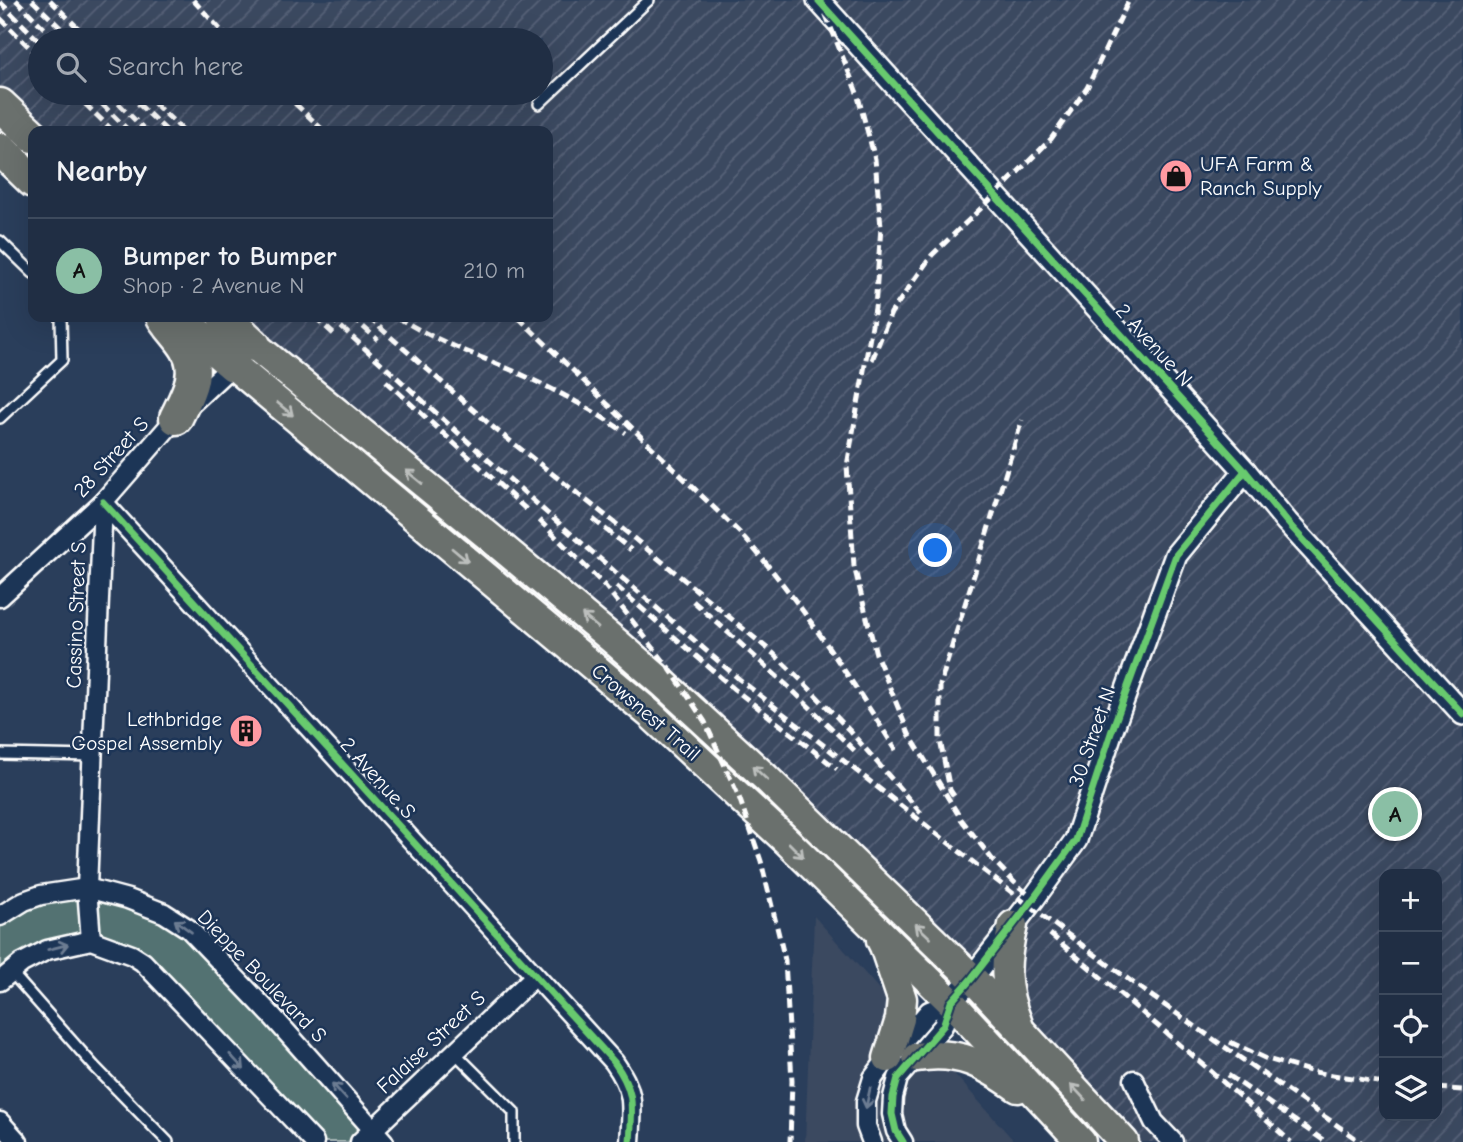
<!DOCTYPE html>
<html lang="en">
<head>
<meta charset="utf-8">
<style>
  body { margin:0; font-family:"Comic Neue",sans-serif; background:#28364b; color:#f1f3f6 }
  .controls { position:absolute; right:21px; bottom:21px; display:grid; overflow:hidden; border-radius:14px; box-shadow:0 7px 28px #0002 }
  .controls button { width:63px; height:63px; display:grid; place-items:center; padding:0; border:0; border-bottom:2px solid #3d4a5d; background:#202e44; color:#f1f3f6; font:35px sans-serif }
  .you { position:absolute; left:936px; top:551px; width:24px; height:24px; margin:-18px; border:5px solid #fff; border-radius:50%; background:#1a73e8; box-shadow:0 0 0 10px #1a73e833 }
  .badge { display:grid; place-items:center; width:46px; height:46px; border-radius:50%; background:#8abfa5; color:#111; font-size:23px; font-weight:700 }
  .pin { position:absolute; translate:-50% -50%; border:4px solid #fff; box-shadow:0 2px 7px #0006 }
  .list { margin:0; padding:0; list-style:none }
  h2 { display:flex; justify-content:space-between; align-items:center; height:91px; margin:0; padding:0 28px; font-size:30px }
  h2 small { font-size:23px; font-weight:400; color:#a2a8b2 }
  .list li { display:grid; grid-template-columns:46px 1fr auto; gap:21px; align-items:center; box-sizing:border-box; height:105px; padding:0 28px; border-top:2px solid #3d4a5d }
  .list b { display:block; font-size:26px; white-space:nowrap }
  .list p { margin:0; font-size:23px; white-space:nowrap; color:#a2a8b2 }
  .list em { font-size:23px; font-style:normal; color:#a2a8b2 }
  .icon { flex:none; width:38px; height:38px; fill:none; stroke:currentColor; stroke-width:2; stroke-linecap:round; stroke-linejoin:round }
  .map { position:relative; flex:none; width:1463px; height:1142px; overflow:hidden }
  .search { position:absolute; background:#202e44; box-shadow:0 7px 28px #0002; left:28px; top:28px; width:525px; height:77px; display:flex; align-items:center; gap:18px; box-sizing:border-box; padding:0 24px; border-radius:38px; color:#a2a8b2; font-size:26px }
  .panel { position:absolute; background:#202e44; box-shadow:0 7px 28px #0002; left:28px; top:126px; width:525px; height:196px; border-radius:14px }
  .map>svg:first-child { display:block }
  .built { fill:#3a4860 }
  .industrial { fill:url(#industrial-furrows); fill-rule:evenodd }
  .green { fill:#537272; stroke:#a9b8b8; stroke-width:2 }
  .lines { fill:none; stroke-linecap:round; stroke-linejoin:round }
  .service-casing { stroke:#fff; stroke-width:14 }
  .minor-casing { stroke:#fff; stroke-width:23 }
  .tertiary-casing { stroke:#fff; stroke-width:26 }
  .trunk-casing { stroke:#fff; stroke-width:33 }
  .motorway-casing { stroke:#fff; stroke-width:37 }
  .service { stroke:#1d3557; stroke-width:9 }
  .minor { stroke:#1d3557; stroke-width:18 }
  .tertiary { stroke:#1d3557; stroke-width:21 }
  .trunk { stroke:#6b706d; stroke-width:28 }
  .motorway { stroke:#6b706d; stroke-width:32 }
  .rail { stroke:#fff; stroke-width:5; stroke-dasharray:10 5; stroke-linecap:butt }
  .cycleway-casing { stroke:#1d3557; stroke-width:11 }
  .cycleway { stroke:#67ca6e; stroke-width:7 }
  .oneway { stroke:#bcbfbd }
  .oneway2 { stroke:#6c7c92 }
  .labels { text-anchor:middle; stroke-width:5; stroke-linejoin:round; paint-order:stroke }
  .poi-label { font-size:21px; fill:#fff; stroke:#1d3557; text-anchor:start }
  .street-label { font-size:21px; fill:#fff; stroke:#1d3557 }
</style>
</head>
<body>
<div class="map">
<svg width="1463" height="1142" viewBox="0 0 1463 1142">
  <defs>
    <pattern id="industrial-furrows" width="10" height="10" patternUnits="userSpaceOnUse" patternTransform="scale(1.75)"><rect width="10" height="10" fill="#3a4860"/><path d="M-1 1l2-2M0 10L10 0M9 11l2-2" fill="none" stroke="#586378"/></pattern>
  </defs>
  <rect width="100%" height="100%" fill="#2a3e5b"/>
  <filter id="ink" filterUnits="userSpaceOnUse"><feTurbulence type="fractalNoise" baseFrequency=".0143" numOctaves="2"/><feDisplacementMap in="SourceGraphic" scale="14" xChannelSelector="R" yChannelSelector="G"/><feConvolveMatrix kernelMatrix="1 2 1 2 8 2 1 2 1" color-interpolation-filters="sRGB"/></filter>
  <g filter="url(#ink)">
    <polygon class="built" points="814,916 1015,1142 805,1142"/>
    <path class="industrial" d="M 0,0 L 1463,0 L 1463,1142 L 1124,1142 L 766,778 L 224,317 L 548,317 L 548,131 L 33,131 L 0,105 ZM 40,40 L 541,40 L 541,93 L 40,93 ZM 1384,874 L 1437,874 L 1437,1116 L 1384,1116 Z"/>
    <polygon class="green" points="87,888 164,913 384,1142 314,1142 143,962 91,940 0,981 0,916"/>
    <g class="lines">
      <defs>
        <g id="service">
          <polyline points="539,104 649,0"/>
          <polyline points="0,241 33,273"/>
          <polyline points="0,418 62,360 61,317"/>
          <polyline points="0,754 93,756"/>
          <polyline points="11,972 94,1066 168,1142"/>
          <polyline points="454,1052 514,1112 514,1142"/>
        </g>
        <g id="minor">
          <path d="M 103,502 L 614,1062 C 636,1093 632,1105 630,1142"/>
          <polyline points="0,597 103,502 176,418 238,360"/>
          <polyline points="0,916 24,901 41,895 87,888 128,899 164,913 189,929 273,1017 384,1142"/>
          <polyline points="91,940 87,888 103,502"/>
          <polyline points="0,981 22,963 47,950 91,940 132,955 143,962 314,1142"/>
          <polyline points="1134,1080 1154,1122 1173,1142"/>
          <polyline points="0,1122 18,1142"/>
          <polyline points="360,1142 535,976"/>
          <polyline points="872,1142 866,1126 866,1101 873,1078 888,1058 929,1011 951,1002"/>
          <polyline points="903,1142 896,1131 892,1114 893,1097 898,1078 943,1026 951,1002"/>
        </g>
        <g id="tertiary">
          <polyline points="818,0 1245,471 1287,522 1463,714"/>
          <polyline points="951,1002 972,978 1034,898 1076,840 1111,733 1176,555 1245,471"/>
        </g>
        <g id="trunk">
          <polyline points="254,345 487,535 618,644 664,684 766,778 972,978 1124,1142"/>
          <polyline points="233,365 649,713 788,842 951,1002 1081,1142"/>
          <path d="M 1013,925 C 1004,963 1003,987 1018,1024"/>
          <polyline points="881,940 884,946 902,999 900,1019 888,1058"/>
          <path d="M 917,1057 C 959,1050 984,1064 1018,1088"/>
        </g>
        <g id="motorway">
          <polyline points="0,105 33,136"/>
          <polyline points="0,149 33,181"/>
          <path d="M 163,317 C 170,328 180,337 187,349 C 201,373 187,395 176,418"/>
          <polyline points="178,317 233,365"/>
          <polyline points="224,317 254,345"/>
        </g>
      </defs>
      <use href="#service" class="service-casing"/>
      <use href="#minor" class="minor-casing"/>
      <use href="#tertiary" class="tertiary-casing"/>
      <use href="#trunk" class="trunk-casing"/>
      <use href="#motorway" class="motorway-casing"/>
      <use href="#service" class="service"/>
      <use href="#minor" class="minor"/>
      <use href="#tertiary" class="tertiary"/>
      <use href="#trunk" class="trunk"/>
      <use href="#motorway" class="motorway"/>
      <g class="rail">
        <polyline points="16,0 56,40"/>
        <polyline points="32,0 73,40"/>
        <polyline points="50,0 90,40"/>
        <polyline points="193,0 230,40"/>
        <polyline points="820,0 857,93 875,159 881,227 875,308 847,466 854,566 876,654 909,734 961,819 992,859 1017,885 1028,894"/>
        <polyline points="0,2 40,42"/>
        <polyline points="0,18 40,58"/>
        <polyline points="74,93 113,131"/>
        <polyline points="91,93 129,131"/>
        <polyline points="108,93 146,131"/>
        <polyline points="127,93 167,131"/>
        <polyline points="143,93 184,131"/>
        <polyline points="284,93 324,131"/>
        <polyline points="315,317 337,337"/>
        <polyline points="330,317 547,513 739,679 1028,905 1140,988 1361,1142"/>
        <polyline points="352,317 378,340"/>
        <polyline points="368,317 495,429 619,526 774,654 803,682 850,731 921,813"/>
        <path d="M 397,317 C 432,339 471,353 509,369 C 550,387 589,407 626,433"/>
        <path d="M 518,317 L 741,534 C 800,600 848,675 896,750"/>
        <polyline points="872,360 891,313 932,255 995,195 1051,139 1087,88 1129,0"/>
        <polyline points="386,381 528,511"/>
        <polyline points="593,519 631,550"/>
        <polyline points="539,520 605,586 670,669 705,722 739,797 761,861 785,960 792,1081 790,1142"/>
        <polyline points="616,586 734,689 837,769"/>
        <polyline points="693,601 791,689 855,751"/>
        <polyline points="954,796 950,790 940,740 940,685 1022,420"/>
        <polyline points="1050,934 1205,1066 1291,1142"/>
        <polyline points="1230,1042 1267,1059 1314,1072 1384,1083"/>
        <polyline points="1228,1075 1326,1142"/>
        <polyline points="1437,1088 1463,1090"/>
      </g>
      <defs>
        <g id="cycleway">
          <polyline points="818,0 1245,471 1287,522 1463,714"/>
          <path d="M 103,502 L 614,1062 C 636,1093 632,1105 630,1142"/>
          <polyline points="903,1142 896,1131 892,1114 893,1097 898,1078 943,1026 951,1002 972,978 1034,898 1076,840 1111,733 1176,555 1245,471"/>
        </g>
      </defs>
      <use href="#cycleway" class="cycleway-casing"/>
      <use href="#cycleway" class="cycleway"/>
    </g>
    <defs><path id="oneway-shaft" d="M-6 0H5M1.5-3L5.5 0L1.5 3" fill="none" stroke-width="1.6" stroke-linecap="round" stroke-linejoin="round" transform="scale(1.75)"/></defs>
    <g class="oneway">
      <use href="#oneway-shaft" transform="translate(285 409) rotate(40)"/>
      <use href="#oneway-shaft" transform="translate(414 477) rotate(-141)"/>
      <use href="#oneway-shaft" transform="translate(460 555) rotate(40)"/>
      <use href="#oneway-shaft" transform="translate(590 621) rotate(-140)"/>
      <use href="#oneway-shaft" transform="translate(760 773) rotate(-137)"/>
      <use href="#oneway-shaft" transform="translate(796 850) rotate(45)"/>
      <use href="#oneway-shaft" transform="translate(923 931) rotate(-136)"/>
      <use href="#oneway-shaft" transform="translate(1078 1092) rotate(-133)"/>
    </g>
    <g class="oneway2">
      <use href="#oneway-shaft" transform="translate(183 926) rotate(-144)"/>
      <use href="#oneway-shaft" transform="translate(58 947) rotate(-14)"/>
      <use href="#oneway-shaft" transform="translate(237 1062) rotate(47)"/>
      <use href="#oneway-shaft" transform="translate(339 1091) rotate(-132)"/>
      <use href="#oneway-shaft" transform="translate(868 1098) rotate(102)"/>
    </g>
  </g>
  <defs>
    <symbol id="shop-disc" viewBox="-11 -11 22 22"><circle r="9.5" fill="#ff9aa2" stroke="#1d3557"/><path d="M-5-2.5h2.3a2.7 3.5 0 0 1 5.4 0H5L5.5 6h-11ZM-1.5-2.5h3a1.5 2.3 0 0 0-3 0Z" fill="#111"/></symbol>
    <symbol id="building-disc" viewBox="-11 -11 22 22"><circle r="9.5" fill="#ff9aa2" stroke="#1d3557"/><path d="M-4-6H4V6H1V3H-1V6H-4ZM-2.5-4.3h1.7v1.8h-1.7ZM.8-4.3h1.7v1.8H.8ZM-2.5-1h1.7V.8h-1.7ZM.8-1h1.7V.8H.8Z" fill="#111"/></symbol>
  </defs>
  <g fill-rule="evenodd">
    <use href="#shop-disc" x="1157" y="157" width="38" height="38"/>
    <use href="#building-disc" x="227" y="712" width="38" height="38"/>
  </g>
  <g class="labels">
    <g class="poi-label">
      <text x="1200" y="171">UFA Farm &amp;<tspan x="1200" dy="24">Ranch Supply</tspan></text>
      <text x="222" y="726" text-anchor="end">Lethbridge<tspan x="222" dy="24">Gospel Assembly</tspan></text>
    </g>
    <g class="street-label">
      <text transform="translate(1154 345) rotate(48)" y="7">2 Avenue N</text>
      <text transform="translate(111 457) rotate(-48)" y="7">28 Street S</text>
      <text transform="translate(76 615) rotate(-88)" y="7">Cassino Street S</text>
      <text transform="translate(646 712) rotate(41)" y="7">Crowsnest Trail</text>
      <text transform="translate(1092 737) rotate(-71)" y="7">30 Street N</text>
      <text transform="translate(378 778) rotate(48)" y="7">2 Avenue S</text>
      <text transform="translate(262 976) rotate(46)" y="7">Dieppe Boulevard S</text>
      <text transform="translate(431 1042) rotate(-43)" y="7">Falaise Street S</text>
    </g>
  </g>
</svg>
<div class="controls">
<button>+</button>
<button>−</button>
<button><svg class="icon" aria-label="locate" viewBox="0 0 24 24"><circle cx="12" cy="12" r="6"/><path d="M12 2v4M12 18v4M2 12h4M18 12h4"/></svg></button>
<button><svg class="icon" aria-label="layers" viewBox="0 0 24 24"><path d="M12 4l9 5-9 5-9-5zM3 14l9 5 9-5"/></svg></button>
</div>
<div class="you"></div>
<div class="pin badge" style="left:1395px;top:814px">A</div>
<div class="search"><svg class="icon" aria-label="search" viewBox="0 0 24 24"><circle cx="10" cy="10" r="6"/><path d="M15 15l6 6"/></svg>Search here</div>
<section class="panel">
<h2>Nearby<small></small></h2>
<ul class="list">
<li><span class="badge">A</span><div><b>Bumper to Bumper</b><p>Shop · 2 Avenue N</p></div><em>210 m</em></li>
</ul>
</section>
</div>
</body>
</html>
